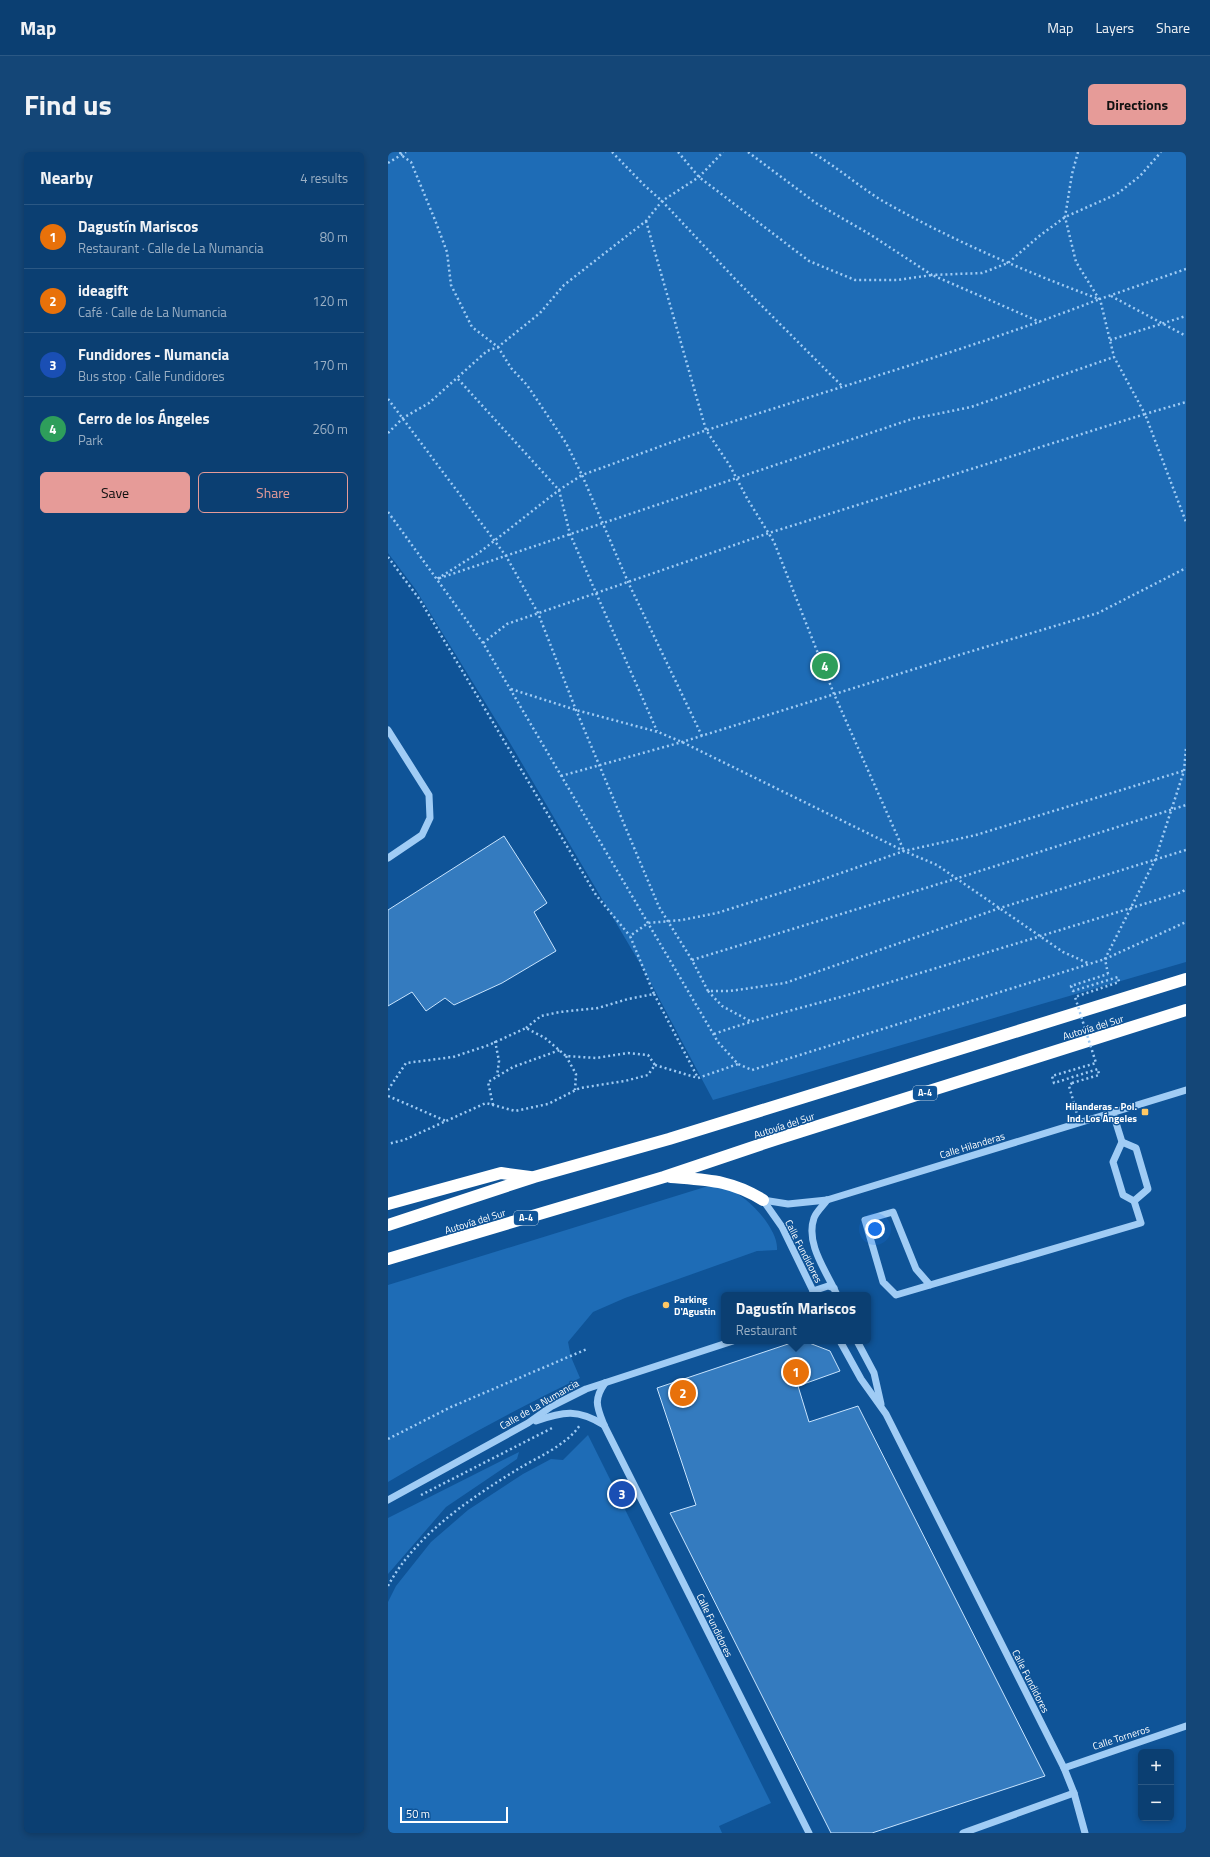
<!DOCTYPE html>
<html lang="en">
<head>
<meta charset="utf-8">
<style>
  body { margin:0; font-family:"Titillium Web",sans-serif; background:#144677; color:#f1f3f6 }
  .controls { position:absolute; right:12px; bottom:12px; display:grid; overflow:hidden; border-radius:6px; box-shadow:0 2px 6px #0003 }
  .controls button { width:36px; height:36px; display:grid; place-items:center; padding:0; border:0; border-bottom:1px solid #2b5884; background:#0b3f72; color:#f1f3f6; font:20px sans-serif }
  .scale { position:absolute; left:12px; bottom:10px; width:108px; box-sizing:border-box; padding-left:4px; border:2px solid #fff; border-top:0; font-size:11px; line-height:14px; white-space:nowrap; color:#fff; -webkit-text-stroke:3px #0f5498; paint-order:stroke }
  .you { position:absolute; left:487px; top:1077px; width:14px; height:14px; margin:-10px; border:3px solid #fff; border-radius:50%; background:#1a73e8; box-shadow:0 0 0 6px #1a73e833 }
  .badge { display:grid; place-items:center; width:26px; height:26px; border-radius:50%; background:#e69b98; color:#fff; font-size:13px; font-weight:700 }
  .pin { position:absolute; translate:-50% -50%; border:2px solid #fff; box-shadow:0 1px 4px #0006 }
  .popup { position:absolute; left:333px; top:1140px; width:150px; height:52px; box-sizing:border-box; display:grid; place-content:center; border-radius:6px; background:#0b3f72; filter:drop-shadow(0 1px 3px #0005); font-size:13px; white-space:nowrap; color:#9aafc4 }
  .popup b { font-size:15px; color:#f1f3f6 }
  .popup::after { content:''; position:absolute; left:50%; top:100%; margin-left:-8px; border:8px solid transparent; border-top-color:#0b3f72 }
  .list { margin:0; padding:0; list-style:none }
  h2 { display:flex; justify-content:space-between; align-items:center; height:52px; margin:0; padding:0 16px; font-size:17px }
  h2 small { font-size:13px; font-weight:400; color:#9aafc4 }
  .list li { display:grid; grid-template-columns:26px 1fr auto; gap:12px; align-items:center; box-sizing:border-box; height:64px; padding:0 16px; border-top:1px solid #2b5884 }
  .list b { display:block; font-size:15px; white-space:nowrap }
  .list p { margin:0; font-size:13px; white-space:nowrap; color:#9aafc4 }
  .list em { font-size:13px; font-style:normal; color:#9aafc4 }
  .actions { display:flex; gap:8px; padding:12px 16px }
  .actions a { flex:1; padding:9px 0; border:1px solid #e69b98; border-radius:6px; text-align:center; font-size:14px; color:#e69b98 }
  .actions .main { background:#e69b98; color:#111 }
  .map { position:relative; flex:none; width:798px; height:1681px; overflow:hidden; border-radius:6px }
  header { display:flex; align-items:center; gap:24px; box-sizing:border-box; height:56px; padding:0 20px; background:#0b3f72; border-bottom:1px solid #2b5884 }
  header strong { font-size:19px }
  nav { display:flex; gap:22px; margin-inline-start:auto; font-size:14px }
  .intro { display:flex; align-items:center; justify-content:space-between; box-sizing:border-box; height:96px; padding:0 24px }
  h1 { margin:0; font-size:28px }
  .button { padding:10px 18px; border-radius:6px; background:#e69b98; color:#111; font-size:14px; font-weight:700 }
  main { display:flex; gap:24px; padding:0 24px }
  aside { flex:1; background:#0b3f72; border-radius:6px; box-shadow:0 2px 6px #0003 }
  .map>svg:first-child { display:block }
  .green { fill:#1e6cb6 }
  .building { fill:#347bbf; stroke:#c8e4fe }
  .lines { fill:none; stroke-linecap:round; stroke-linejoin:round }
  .path { stroke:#a0ccf5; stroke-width:2.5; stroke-dasharray:2 3; stroke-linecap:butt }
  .minor { stroke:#a0ccf5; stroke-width:7 }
  .highway { stroke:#fff; stroke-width:12 }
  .path-bridge { stroke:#a0ccf5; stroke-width:2.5; stroke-dasharray:2 3; stroke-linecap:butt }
  .poi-dot { fill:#ffc864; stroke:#0f5498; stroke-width:1.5 }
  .labels { text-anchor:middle; stroke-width:3; stroke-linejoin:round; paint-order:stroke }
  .shield { fill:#0f5498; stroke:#b7cce0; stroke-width:1 }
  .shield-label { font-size:9px; font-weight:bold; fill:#fff }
  .street-label { font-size:10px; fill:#fff; stroke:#0f5498 }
  .poi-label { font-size:10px; font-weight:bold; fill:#fff; stroke:#0f5498; text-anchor:end }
</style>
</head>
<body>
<header>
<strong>Map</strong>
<nav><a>Map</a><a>Layers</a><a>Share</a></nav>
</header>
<div class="intro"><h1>Find us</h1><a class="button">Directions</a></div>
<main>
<aside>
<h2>Nearby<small>4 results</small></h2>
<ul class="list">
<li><span class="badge" style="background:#e8710a">1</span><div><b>Dagustín Mariscos</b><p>Restaurant · Calle de La Numancia</p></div><em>80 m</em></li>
<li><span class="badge" style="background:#e8710a">2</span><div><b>ideagift</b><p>Café · Calle de La Numancia</p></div><em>120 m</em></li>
<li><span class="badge" style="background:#1a4fb4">3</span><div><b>Fundidores - Numancia</b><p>Bus stop · Calle Fundidores</p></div><em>170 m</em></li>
<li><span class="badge" style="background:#2e9e5b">4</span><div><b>Cerro de los Ángeles</b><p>Park</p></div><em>260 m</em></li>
</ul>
<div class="actions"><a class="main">Save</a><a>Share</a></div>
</aside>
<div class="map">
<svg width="798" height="1681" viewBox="0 0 798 1681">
  <rect width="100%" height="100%" fill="#0f5498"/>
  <g class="green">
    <polygon points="0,0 798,0 798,810 325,948 257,820 122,591 28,438 0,401"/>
    <path d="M 326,1034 C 330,1034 335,1034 338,1036 C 358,1042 391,1077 389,1098 L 369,1099 L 237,1146 L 205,1160 L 180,1190 L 183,1205 L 192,1226 C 126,1258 63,1293 0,1330 L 0,1133 L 317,1035 Z"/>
    <polygon points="200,1283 383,1651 331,1674 334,1681 0,1681 0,1450 8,1434 43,1390 80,1358 135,1322 163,1307 175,1308"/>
    <polygon points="131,1300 129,1307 58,1355 0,1422 0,1366"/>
  </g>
  <g class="building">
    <polygon points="116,684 159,751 146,760 168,799 114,831 66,853 57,846 38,859 24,840 0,854 0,758"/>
    <polygon points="409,1189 416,1189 442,1199 452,1219 410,1234 421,1270 470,1254 657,1624 484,1681 443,1681 282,1361 308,1353 269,1236"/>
  </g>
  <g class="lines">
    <g class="path">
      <polyline points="12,0 13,3 23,10 47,68 59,100 63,133 84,175 110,195 123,216 139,233 178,291 194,323 171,338 92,400 49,427 524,267 583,255 726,205"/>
      <polyline points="224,0 257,34 274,49 348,128 455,235"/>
      <polyline points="290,0 311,25 421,109 467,128 509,128 544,123 652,170"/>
      <polyline points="360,0 428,51 483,83 544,123 594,121 620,111 650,85 677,65 729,42 752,24 773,0"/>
      <path d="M 423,0 C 448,14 469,33 493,48 C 563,88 636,119 711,147"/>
      <polyline points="690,0 684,22 677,65 688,110 711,147"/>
      <polyline points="0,11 18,0"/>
      <polyline points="258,69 318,278 342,314 360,348 386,390 446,542 516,699"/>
      <polyline points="798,117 712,147 726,205 757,262 798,250"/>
      <polyline points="723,144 798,184"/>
      <polyline points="722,188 798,164"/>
      <polyline points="70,227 171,338 182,382 269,579"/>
      <polyline points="0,247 118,404 150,461 188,558 271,755 304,808 320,839 342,839 397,831 612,756 798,698"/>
      <polyline points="0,281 15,266 41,251 99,199 110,195 152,161 176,133 258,69 274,49 311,25 335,0"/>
      <polyline points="0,360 95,491 330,890 350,912 364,918 717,807 798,770"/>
      <polyline points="0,405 32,448 208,743 242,784"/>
      <polyline points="95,491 119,472 381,381 757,262 798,370"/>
      <polyline points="123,537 188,558 270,580 294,590 516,699 549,713 675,800 702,812"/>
      <path d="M 314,584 L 240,430 L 194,323 C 236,308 277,292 319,278 C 450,235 583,197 712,147"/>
      <polyline points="173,624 294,590 571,503 710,461 798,416"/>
      <polyline points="304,808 570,726 798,653"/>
      <polyline points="720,822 717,807 767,708 796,619 798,596"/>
      <polyline points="320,839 334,854 362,869"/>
      <polyline points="266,842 310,926"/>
      <polyline points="138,876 153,864 172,860 210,856 240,847 266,842 242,784 260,771 294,768 329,761 430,729 516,699 588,683 798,618"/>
      <path d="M 326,882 C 373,865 422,854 470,840 C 578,807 686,774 794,740 L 798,737"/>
      <polyline points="107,889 111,909 109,924"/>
      <polyline points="178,904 188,922 187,938"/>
      <polyline points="267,913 310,926 350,912"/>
      <polyline points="684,931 681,934 689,962"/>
      <polyline points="0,938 18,911 65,905 101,893 138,876 157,886 178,904 208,906 240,901 260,903 267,913 260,923 237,929 192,936 160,952 127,959 98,951 16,988 0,992"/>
      <polyline points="0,944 58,969"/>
      <polyline points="105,953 100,930 125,915 172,898"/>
      <polyline points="0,1287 63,1255 199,1197"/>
      <polyline points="33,1343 166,1275"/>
      <path d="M 0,1434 C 27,1383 83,1346 130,1317 C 150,1305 179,1293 192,1273"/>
    </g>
    <g class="minor">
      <polyline points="0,578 41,643 42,666 34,683 0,706"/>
      <polyline points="734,990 748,996 760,1037 746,1049"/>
      <polyline points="375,1048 400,1052 439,1048 798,938"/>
      <polyline points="375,1048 394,1075 427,1143"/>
      <path d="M 439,1048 C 435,1054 428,1060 426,1066 C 417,1092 439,1120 449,1143"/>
      <polyline points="542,1133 528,1117 505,1060 477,1068 495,1130 508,1143 753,1071 746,1049 735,1043 725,1010 734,990 725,961"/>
      <polyline points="425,1139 440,1134 446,1136"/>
      <polyline points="452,1189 473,1227 498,1262 676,1616 686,1641 697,1681"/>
      <polyline points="469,1189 486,1221 493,1252"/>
      <path d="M 217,1231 C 205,1248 209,1255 216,1273 L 421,1681"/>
      <path d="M 148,1269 C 176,1259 190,1257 216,1273"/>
      <polyline points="0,1348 140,1271 164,1254 198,1237 345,1189"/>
      <polyline points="676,1616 798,1574"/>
      <polyline points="575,1681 686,1641"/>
    </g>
    <g class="highway">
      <path d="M 283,1025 C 319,1028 343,1028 375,1048"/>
      <polyline points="0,1052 113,1021 142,1025"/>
      <polyline points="0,1073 146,1025 281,987 798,827"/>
      <polyline points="0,1107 276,1025 389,987 798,858"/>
    </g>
    <polyline class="path-bridge" points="684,931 711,923 710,917 666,931 664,924 708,911 687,845 731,830 730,825 685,839 683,834 720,822"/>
  </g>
  <g class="poi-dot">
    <rect x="753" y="956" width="8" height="8" rx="2"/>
    <circle cx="278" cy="1153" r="4"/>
  </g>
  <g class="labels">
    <g class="shield">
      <rect x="525" y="934" width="24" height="14" rx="3"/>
      <rect x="126" y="1059" width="24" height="14" rx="3"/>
    </g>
    <g class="shield-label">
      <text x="537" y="944">A-4</text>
      <text x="138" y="1069">A-4</text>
    </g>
    <g class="street-label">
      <text transform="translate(705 875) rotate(-17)" y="4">Autovía del Sur</text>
      <text transform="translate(396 973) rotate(-18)" y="4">Autovía del Sur</text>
      <text transform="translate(584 993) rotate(-17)" y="4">Calle Hilanderas</text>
      <text transform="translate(87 1069) rotate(-17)" y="4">Autovía del Sur</text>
      <text transform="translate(416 1099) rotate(63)" y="4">Calle Fundidores</text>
      <text transform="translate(151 1252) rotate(-30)" y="4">Calle de La Numancia</text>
      <text transform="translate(327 1473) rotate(64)" y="4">Calle Fundidores</text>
      <text transform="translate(643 1529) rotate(63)" y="4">Calle Fundidores</text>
      <text transform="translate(733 1585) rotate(-18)" y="4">Calle Torneros</text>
    </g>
    <g class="poi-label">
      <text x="749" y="958">Hilanderas - Pol.<tspan x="749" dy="12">Ind. Los Ángeles</tspan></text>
      <text x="286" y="1151" text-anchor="start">Parking<tspan x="286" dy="12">D'Agustin</tspan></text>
    </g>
  </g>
</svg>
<div class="controls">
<button>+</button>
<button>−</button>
</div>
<div class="scale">50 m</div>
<div class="you"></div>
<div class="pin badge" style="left:408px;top:1220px;background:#e8710a">1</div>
<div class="popup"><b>Dagustín Mariscos</b>Restaurant</div>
<div class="pin badge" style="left:295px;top:1241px;background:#e8710a">2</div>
<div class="pin badge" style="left:234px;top:1342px;background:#1a4fb4">3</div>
<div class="pin badge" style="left:437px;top:514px;background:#2e9e5b">4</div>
</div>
</main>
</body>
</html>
